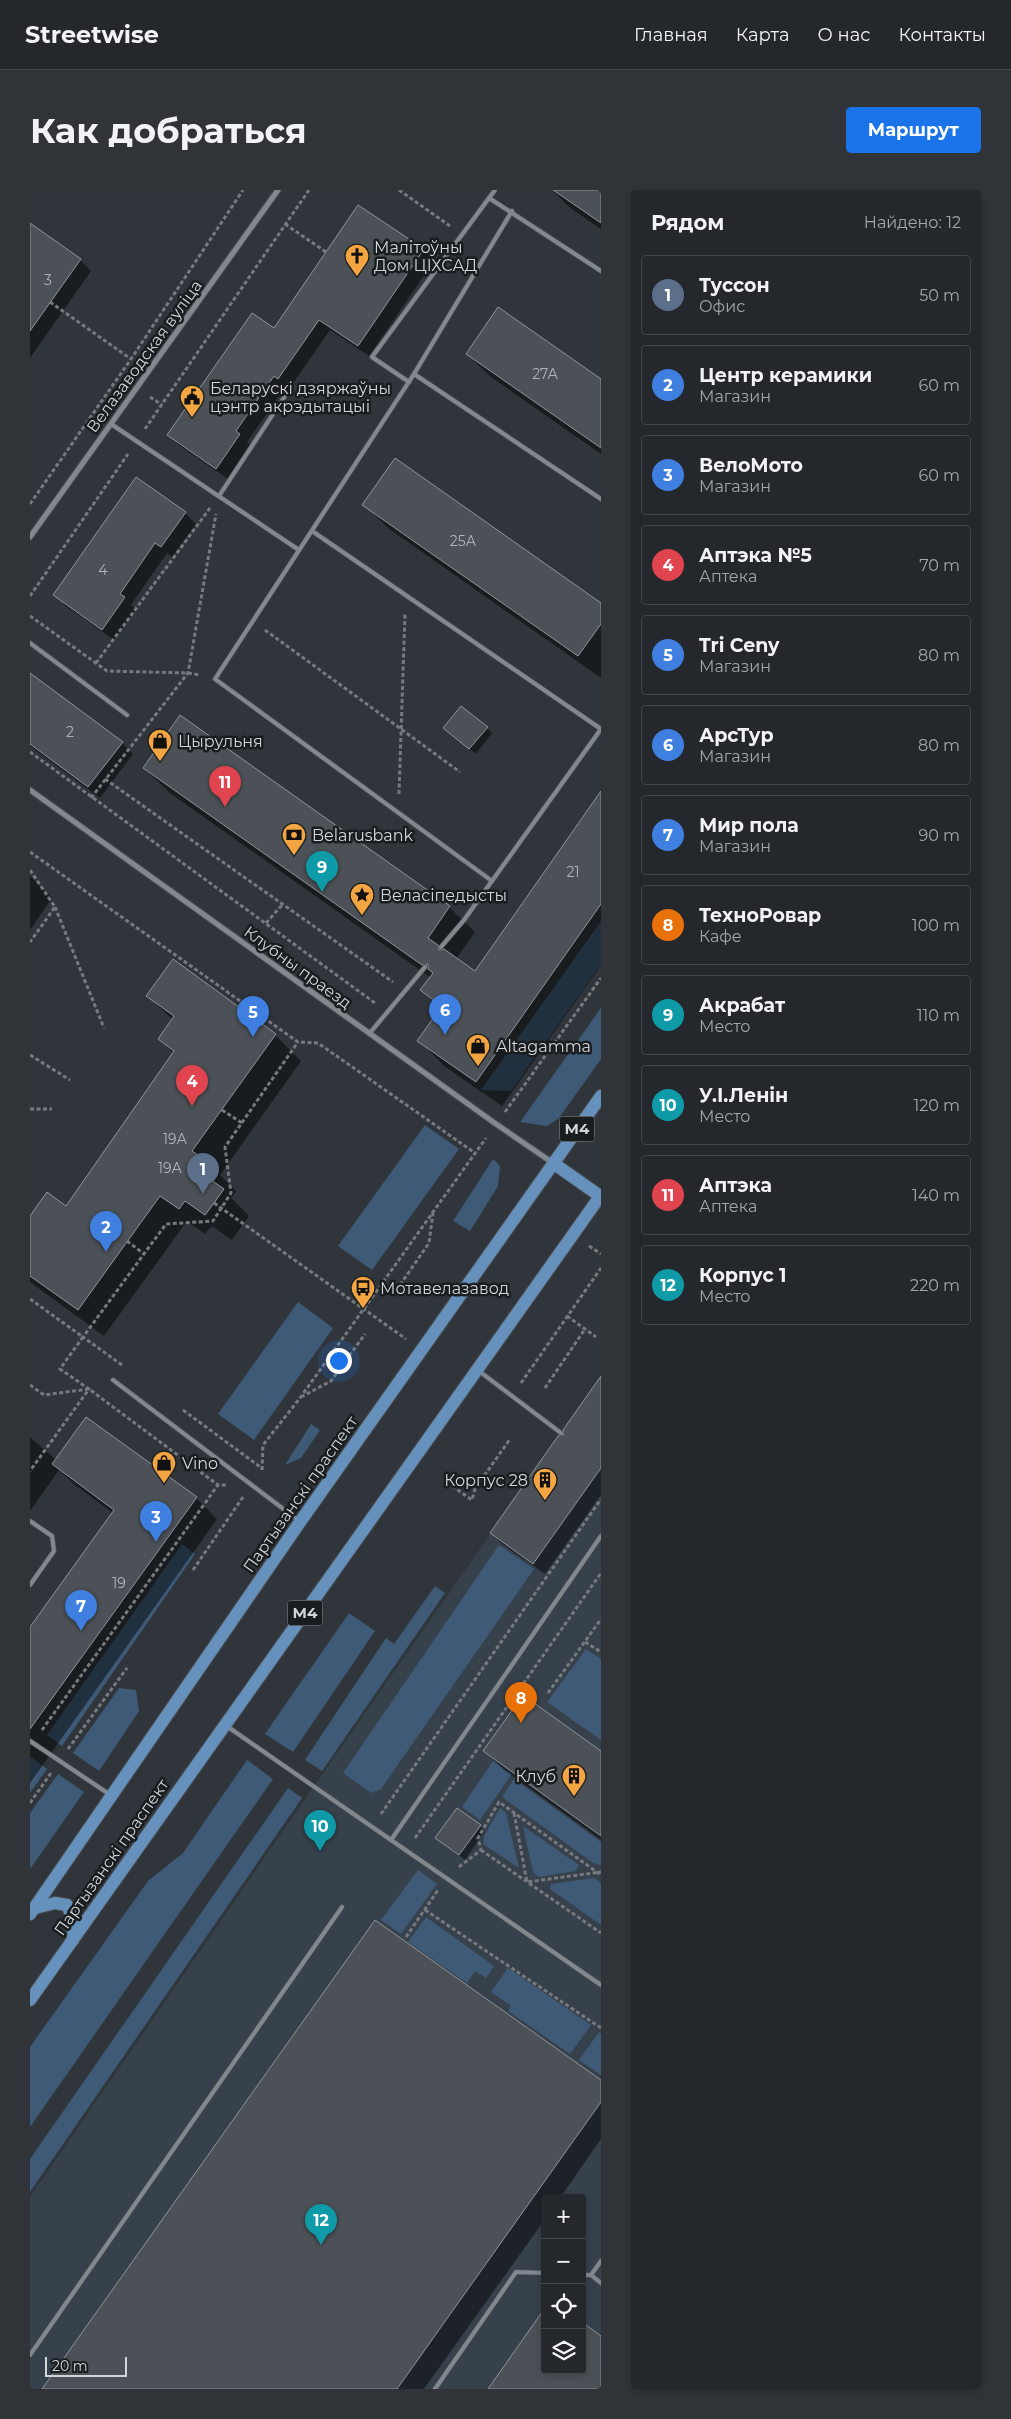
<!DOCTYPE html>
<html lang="ru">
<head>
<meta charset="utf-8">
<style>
  body { margin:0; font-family:Montserrat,sans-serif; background:#303438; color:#f1f3f6 }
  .controls { position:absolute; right:15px; bottom:15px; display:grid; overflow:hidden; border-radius:5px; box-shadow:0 2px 8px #0003 }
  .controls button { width:45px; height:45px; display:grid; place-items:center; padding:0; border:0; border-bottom:1px solid #414448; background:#24282c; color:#f1f3f6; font:25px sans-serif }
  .scale { position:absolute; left:15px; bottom:12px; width:82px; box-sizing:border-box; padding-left:5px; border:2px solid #d3d6d9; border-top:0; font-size:14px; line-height:18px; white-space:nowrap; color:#d3d6d9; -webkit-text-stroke:4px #1a1d1f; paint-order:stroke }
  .you { position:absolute; left:308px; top:1170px; width:18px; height:18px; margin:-12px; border:4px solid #fff; border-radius:50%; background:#1a73e8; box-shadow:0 0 0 8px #1a73e833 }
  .badge { display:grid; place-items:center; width:32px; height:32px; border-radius:50%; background:#1a73e8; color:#fff; font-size:16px; font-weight:700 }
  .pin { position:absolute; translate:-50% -41px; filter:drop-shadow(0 1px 2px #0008) }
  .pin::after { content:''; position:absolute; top:26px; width:18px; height:15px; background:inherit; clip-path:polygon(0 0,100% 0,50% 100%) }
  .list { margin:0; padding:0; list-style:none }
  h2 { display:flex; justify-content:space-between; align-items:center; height:65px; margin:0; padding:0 20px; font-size:21px }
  h2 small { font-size:16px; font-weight:400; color:#a3a6a9 }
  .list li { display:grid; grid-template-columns:32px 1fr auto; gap:15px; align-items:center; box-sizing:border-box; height:80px; margin:0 10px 10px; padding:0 10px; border:1px solid #414448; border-radius:5px }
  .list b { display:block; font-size:19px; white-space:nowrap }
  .list p { margin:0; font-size:16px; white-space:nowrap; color:#a3a6a9 }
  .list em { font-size:16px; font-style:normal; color:#a3a6a9 }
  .icon { flex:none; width:28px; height:28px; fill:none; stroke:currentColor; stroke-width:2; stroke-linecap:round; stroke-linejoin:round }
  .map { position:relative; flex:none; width:571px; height:2199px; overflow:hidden; border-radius:5px }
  header { display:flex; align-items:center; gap:30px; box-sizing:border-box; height:70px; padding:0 25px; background:#24282c; border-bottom:1px solid #414448 }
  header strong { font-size:24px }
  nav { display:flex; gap:28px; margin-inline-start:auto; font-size:18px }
  .intro { display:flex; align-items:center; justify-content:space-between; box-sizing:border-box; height:120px; padding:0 30px }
  h1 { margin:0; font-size:35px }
  .button { padding:12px 22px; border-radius:5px; background:#1a73e8; color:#fff; font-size:18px; font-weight:700 }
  main { display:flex; gap:30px; padding:0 30px }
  aside { flex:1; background:#24282c; border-radius:5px; box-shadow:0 2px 8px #0003 }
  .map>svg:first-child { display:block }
  .built { fill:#37414b; fill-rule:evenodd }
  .green { fill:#3e5a77 }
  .shadow { fill:#0007 }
  .building { fill:#4b5156; stroke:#8f959c }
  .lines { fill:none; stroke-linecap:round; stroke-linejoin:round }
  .lane-casing { stroke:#4c5155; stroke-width:5.5 }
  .street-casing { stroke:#4c5155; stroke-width:7 }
  .primary-casing { stroke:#4c5155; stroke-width:14 }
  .path { stroke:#767a7e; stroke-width:3; stroke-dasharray:4 2.5; stroke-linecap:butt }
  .lane { stroke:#82888e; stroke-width:4 }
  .street { stroke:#82888e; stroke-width:5 }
  .primary { stroke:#6591bc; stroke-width:12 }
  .labels { text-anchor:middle; stroke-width:5; stroke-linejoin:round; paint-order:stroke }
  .number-label { font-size:14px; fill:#b1b5b8 }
  .shield { fill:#1a1d1f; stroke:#9c9ea1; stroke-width:1 }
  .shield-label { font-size:15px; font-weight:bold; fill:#d3d6d9 }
  .poi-label { font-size:16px; fill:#d3d6d9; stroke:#1a1d1f; text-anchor:start }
  .street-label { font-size:16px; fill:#d3d6d9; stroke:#1a1d1f }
</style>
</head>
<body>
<header>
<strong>Streetwise</strong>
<nav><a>Главная</a><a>Карта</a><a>О нас</a><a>Контакты</a></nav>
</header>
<div class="intro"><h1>Как добраться</h1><a class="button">Маршрут</a></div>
<main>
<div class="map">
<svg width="571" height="2199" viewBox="0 0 571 2199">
  <rect width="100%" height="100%" fill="#30353b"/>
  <path class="built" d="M 571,1186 L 571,2199 L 0,2199 L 0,2007 L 284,1596 ZM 515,2008 L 552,2008 L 552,2180 L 515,2180 Z"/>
  <g class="green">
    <polygon points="571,731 571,774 481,901 451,900"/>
    <polygon points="571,818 571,869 529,928 517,936 490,932"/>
    <polygon points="395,935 429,959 342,1080 308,1056"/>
    <polygon points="463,969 470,976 468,996 440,1041 423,1031"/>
    <polygon points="268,1112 303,1138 224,1250 188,1224"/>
    <polygon points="281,1234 290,1240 271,1268 255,1275"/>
    <polygon points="152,1354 165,1364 32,1556 17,1545"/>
    <polygon points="469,1355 504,1379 351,1599 341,1603 313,1583"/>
    <polygon points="405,1396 415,1403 292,1581 275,1570 356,1448 364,1454"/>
    <polygon points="319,1423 345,1441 263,1562 235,1544"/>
    <polygon points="556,1459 571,1469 571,1550 517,1512"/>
    <polygon points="89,1498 106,1500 109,1521 69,1581 43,1563"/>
    <polygon points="1,1567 17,1579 0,1603 0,1568"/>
    <polygon points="217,1570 243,1589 0,1937 0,1857 118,1691 153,1663"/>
    <polygon points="463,1571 482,1584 450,1630 432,1617"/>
    <polygon points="28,1584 54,1602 0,1679 0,1623"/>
    <polygon points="484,1589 571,1652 571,1675 563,1673 472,1607"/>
    <polygon points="258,1598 272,1608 0,2002 0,1969"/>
    <polygon points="470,1618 476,1623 489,1678 453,1654 454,1646"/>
    <polygon points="493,1636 549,1675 546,1681 509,1687 503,1682"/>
    <polygon points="388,1680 407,1694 371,1744 351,1730"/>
    <polygon points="564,1688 571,1693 571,1735 520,1699 521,1694"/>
    <polygon points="396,1727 464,1776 456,1788 445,1781 437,1793 378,1752"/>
    <polygon points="478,1778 561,1835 540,1864 478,1821 481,1816 461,1802"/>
    <polygon points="569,1842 571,1844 571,1885 549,1870"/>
  </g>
  <g class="shadow">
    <polygon points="522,0 571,0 571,39 539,17"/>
    <polygon points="0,43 50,70 61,81 0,168"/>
    <polygon points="393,60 404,71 339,166 300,140 259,199 256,196 217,252 221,256 198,289 150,256 139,245 245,140"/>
    <polygon points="437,164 571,190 571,264 461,187"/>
    <polygon points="334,314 571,414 571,488 358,338"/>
    <polygon points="155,323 166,334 142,367 137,363 101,415 106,419 84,450 36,416 25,405"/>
    <polygon points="0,485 92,553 103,564 70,608 0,556"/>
    <polygon points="457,538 462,543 446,564 421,543"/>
    <polygon points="114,578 419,717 445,742 426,769 445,783 571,604 571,775 472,916 414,876 389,850 411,819 392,800 401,788 140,603"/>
    <polygon points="0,686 22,708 0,740"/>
    <polygon points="118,806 245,845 271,871 190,985 206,1001 201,1008 219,1026 202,1050 182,1036 175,1044 157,1031 74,1146 0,1092 0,1028 36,1017 144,863 129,849 143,830"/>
    <polygon points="571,1188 571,1305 515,1384 472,1354 461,1343 536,1246"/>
    <polygon points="56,1229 166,1308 187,1329 0,1593 0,1439 83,1323 45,1295 29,1280 0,1321 0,1247 26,1270"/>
    <polygon points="455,1561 571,1563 571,1650 474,1580"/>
    <polygon points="450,1636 455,1641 435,1670 407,1648"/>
    <polygon points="571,1892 571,1949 530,2008 515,2008 515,2029 394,2199 13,2199"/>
  </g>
  <g class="building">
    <polygon points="523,0 571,0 571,33"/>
    <polygon points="328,15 394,59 328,156 289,130 248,189 244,186 206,241 210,244 186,279 137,245 222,123 244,138"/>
    <polygon points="0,33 51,69 0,141"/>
    <polygon points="468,117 571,189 571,258 436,164"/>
    <polygon points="365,268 571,413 571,434 548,466 332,315"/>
    <polygon points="106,287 156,322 131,357 125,353 90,404 95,407 72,440 23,405"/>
    <polygon points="0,483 93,552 58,597 0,554"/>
    <polygon points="431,516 458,537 439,559 413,538"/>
    <polygon points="150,525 420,716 398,748 408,755 409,760 414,759 445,781 571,601 571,714 446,892 387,851 412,816 390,800 403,783 398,779 398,774 392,775 113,578"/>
    <polygon points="143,769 246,844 162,961 181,974 173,984 194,999 184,1013 175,1025 155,1011 149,1019 130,1006 48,1120 0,1086 0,1026 17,1002 36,1016 144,861 128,849 144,826 116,806"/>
    <polygon points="571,1186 571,1278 503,1374 460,1343 528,1246 534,1245 533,1240"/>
    <polygon points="56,1227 167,1307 0,1539 0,1437 84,1320 22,1274"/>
    <polygon points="493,1505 571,1561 571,1646 453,1561"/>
    <polygon points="427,1618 451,1635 429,1665 405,1648"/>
    <polygon points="345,1730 571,1890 571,1912 367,2199 12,2199"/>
    <polygon points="515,2118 515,2180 552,2180 552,2132 571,2146 571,2199 458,2199"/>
  </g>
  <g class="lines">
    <defs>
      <g id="lane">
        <polyline points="465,0 459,8 571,81"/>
        <polyline points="384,184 571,309"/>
        <polyline points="379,192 342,167 459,8"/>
        <polyline points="81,234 269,360"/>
        <polyline points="189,306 255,206"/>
        <polyline points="282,341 571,539 434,730 411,757"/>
        <polyline points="0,453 97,525"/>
        <polyline points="462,691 185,489 384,184 482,21"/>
        <polyline points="339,844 395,777"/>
        <polyline points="449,1181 531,1243"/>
        <polyline points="83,1190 268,1330"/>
        <polyline points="0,1331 22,1346 24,1361 0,1395"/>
        <polyline points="198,1537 361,1650 571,1346"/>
        <polyline points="0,1551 79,1604"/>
        <polyline points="361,1650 571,1795"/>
        <polyline points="571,2071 561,2085 571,2093"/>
        <polyline points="552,2085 561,2085"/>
        <polyline points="0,2165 312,1717"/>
        <polyline points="405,2199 486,2082 515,2083"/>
      </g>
      <g id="street">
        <polyline points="0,347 248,0"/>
        <polyline points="0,600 466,934 523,973"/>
      </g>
      <g id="primary">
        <polyline points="523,973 570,1006"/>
        <polyline points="5,1718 25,1713 37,1715 44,1731 43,1750"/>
        <polyline points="0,1724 270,1332 571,906"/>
        <polyline points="0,1810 571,1005"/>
      </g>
    </defs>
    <use href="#lane" class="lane-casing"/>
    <use href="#street" class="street-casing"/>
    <use href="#primary" class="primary-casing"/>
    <g class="path">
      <polyline points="369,0 420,36"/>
      <polyline points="255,34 296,62"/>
      <polyline points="20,112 101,169"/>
      <polyline points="120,207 132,215"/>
      <polyline points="115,239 279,0"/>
      <polyline points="0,314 101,169 213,0"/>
      <polyline points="0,406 98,264"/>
      <polyline points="0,426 77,481 158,483 170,485"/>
      <polyline points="235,440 430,582"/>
      <polyline points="66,473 180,318"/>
      <polyline points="0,562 345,813"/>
      <polyline points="75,589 363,792"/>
      <polyline points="369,604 375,423"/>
      <polyline points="61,608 158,483 186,324"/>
      <polyline points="0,662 268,852 288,853 445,963"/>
      <polyline points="0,680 25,717 0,752"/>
      <polyline points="25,717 74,838"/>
      <polyline points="236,733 253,714"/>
      <polyline points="0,865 40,890"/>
      <polyline points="0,919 22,919"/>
      <polyline points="192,920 212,933"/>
      <polyline points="475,922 571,788"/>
      <polyline points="184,1013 376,1149"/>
      <polyline points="97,1051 114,1064"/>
      <polyline points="559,1056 571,1064"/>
      <polyline points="370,1095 399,1053 403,1023"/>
      <polyline points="0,1109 53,1147 30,1179 59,1199 0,1281"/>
      <polyline points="537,1126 566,1147"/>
      <polyline points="92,1175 53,1147 136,1034 183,1031 201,1003 195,957 268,852"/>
      <polyline points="491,1193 571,1078"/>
      <polyline points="0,1195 14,1205 59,1199 188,1295"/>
      <polyline points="515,1198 555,1139"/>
      <polyline points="271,1207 301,1191 335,1144"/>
      <polyline points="153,1220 233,1279"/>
      <polyline points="232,1280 233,1255 270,1208 456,948"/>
      <polyline points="422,1296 442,1310 445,1299 480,1249"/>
      <polyline points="163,1380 213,1307"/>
      <polyline points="555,1452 571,1462"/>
      <polyline points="518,1503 571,1429"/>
      <polyline points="12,1540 188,1295 196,1295"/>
      <polyline points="38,1559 97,1478"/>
      <polyline points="0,1613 21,1583"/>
      <polyline points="484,1623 497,1692 571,1682"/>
      <polyline points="351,1624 571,1309"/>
      <polyline points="385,1648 571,1383"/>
      <polyline points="451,1660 571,1743"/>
      <polyline points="429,1677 451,1660 448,1648 469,1612 571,1685"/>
      <polyline points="395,1720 571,1838"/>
      <polyline points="376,1747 408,1700"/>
    </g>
    <use href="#lane" class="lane"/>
    <use href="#street" class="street"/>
    <use href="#primary" class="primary"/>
  </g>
  <defs>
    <symbol id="church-pin" viewBox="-11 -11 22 30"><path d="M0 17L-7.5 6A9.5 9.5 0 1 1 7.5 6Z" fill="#f2a541" stroke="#1a1d1f"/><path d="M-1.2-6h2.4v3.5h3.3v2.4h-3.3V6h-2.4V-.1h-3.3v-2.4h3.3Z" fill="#111"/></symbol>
    <symbol id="civic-pin" viewBox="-11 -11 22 30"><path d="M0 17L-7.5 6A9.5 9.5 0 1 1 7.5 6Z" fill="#f2a541" stroke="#1a1d1f"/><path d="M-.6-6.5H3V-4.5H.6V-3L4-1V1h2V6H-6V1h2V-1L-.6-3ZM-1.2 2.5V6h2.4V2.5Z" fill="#111"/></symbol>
    <symbol id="shop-pin" viewBox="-11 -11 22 30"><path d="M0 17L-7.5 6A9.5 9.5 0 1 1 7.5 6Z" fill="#f2a541" stroke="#1a1d1f"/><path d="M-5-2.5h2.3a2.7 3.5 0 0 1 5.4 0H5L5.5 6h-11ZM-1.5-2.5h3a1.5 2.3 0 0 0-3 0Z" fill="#111"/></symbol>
    <symbol id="bank-pin" viewBox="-11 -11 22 30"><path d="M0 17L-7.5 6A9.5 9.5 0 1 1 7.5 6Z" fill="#f2a541" stroke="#1a1d1f"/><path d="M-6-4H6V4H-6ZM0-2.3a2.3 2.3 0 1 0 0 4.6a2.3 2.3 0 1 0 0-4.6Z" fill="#111"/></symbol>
    <symbol id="sight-pin" viewBox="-11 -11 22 30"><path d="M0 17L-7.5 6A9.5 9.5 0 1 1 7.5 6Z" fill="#f2a541" stroke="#1a1d1f"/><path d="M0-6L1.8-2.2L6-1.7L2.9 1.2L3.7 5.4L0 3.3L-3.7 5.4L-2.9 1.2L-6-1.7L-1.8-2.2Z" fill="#111"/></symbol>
    <symbol id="bus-pin" viewBox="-11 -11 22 30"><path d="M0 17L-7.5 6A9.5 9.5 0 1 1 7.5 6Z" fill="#f2a541" stroke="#1a1d1f"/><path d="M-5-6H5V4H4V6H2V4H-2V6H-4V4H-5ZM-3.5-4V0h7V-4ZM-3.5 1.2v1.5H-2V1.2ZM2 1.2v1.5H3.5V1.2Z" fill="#111"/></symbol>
    <symbol id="building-pin" viewBox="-11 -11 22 30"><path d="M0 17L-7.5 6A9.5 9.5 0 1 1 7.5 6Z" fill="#f2a541" stroke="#1a1d1f"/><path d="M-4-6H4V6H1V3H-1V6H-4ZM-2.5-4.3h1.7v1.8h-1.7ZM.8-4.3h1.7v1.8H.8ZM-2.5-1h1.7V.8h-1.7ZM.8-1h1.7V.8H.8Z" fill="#111"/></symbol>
  </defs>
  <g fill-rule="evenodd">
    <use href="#church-pin" x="313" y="52" width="28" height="38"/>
    <use href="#civic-pin" x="148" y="193" width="28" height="38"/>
    <use href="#shop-pin" x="116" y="537" width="28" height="38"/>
    <use href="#bank-pin" x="250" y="631" width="28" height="38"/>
    <use href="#sight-pin" x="318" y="691" width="28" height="38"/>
    <use href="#shop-pin" x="434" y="842" width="28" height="38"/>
    <use href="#bus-pin" x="319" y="1084" width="28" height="38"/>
    <use href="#shop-pin" x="120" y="1259" width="28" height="38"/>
    <use href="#building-pin" x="501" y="1276" width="28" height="38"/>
    <use href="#building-pin" x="530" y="1572" width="28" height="38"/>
  </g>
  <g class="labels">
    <g class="number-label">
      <text x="18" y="95">3</text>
      <text x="515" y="189">27А</text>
      <text x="433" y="356">25А</text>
      <text x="73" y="385">4</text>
      <text x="40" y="547">2</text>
      <text x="543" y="687">21</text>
      <text x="145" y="954">19А</text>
      <text x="140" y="983">19А</text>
      <text x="89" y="1398">19</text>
    </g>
    <g class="shield">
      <rect x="529.5" y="926.5" width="35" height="25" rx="4"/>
      <rect x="257.5" y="1410.5" width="35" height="25" rx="4"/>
    </g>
    <g class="shield-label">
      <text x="547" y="944">М4</text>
      <text x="275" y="1428">М4</text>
    </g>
    <g class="poi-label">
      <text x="344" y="63">Малітоўны<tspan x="344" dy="18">Дом ЦІХСАД</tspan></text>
      <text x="180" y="204">Беларускі дзяржаўны<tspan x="180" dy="18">цэнтр акрэдытацыі</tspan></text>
      <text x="148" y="557">Цырульня</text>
      <text x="282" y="651">Belarusbank</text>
      <text x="350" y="711">Веласіпедысты</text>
      <text x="466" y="862">Altagamma</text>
      <text x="350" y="1104">Мотавелазавод</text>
      <text x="152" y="1279">Vino</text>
      <text x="498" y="1296" text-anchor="end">Корпус 28</text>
      <text x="526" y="1592" text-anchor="end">Клуб</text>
    </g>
    <g class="street-label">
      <text transform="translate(114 166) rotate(-54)" y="6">Велазаводская вуліца</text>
      <text transform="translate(268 777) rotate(36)" y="6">Клубны праезд</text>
      <text transform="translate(270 1304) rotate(-55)" y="6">Партызанскі праспект</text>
      <text transform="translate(81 1667) rotate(-55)" y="6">Партызанскі праспект</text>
    </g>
  </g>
</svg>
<div class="controls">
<button>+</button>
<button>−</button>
<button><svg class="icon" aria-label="locate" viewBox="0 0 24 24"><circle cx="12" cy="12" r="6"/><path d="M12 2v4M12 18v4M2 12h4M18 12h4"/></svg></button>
<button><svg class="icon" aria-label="layers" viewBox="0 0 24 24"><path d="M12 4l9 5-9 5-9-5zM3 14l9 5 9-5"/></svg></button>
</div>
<div class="scale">20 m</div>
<div class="you"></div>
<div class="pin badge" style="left:173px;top:1004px;background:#5c6f8a">1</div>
<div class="pin badge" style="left:76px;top:1062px;background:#3f7fe0">2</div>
<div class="pin badge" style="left:126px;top:1352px;background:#3f7fe0">3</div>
<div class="pin badge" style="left:162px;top:916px;background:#e0444e">4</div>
<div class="pin badge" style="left:223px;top:847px;background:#3f7fe0">5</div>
<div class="pin badge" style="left:415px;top:845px;background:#3f7fe0">6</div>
<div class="pin badge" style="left:51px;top:1441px;background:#3f7fe0">7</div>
<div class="pin badge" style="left:491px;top:1533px;background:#e8710a">8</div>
<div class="pin badge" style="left:292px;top:702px;background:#0f9aa8">9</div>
<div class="pin badge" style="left:290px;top:1661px;background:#0f9aa8">10</div>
<div class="pin badge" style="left:195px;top:617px;background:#e0444e">11</div>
<div class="pin badge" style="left:291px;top:2055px;background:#0f9aa8">12</div>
</div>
<aside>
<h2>Рядом<small>Найдено: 12</small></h2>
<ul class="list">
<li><span class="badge" style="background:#5c6f8a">1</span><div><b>Туссон</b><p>Офис</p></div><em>50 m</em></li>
<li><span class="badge" style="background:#3f7fe0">2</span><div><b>Центр керамики</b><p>Магазин</p></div><em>60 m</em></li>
<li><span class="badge" style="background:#3f7fe0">3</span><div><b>ВелоМото</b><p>Магазин</p></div><em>60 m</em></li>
<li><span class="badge" style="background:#e0444e">4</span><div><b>Аптэка №5</b><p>Аптека</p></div><em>70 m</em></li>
<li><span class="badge" style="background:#3f7fe0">5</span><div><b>Tri Ceny</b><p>Магазин</p></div><em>80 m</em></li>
<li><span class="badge" style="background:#3f7fe0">6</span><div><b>АрсТур</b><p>Магазин</p></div><em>80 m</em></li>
<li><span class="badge" style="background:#3f7fe0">7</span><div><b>Мир пола</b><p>Магазин</p></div><em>90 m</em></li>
<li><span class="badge" style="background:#e8710a">8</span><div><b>ТехноРовар</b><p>Кафе</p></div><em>100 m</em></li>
<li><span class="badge" style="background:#0f9aa8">9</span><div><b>Акрабат</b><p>Место</p></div><em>110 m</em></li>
<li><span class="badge" style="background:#0f9aa8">10</span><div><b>У.І.Ленін</b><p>Место</p></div><em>120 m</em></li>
<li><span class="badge" style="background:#e0444e">11</span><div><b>Аптэка</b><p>Аптека</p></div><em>140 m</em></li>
<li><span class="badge" style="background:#0f9aa8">12</span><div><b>Корпус 1</b><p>Место</p></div><em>220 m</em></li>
</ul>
</aside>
</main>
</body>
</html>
